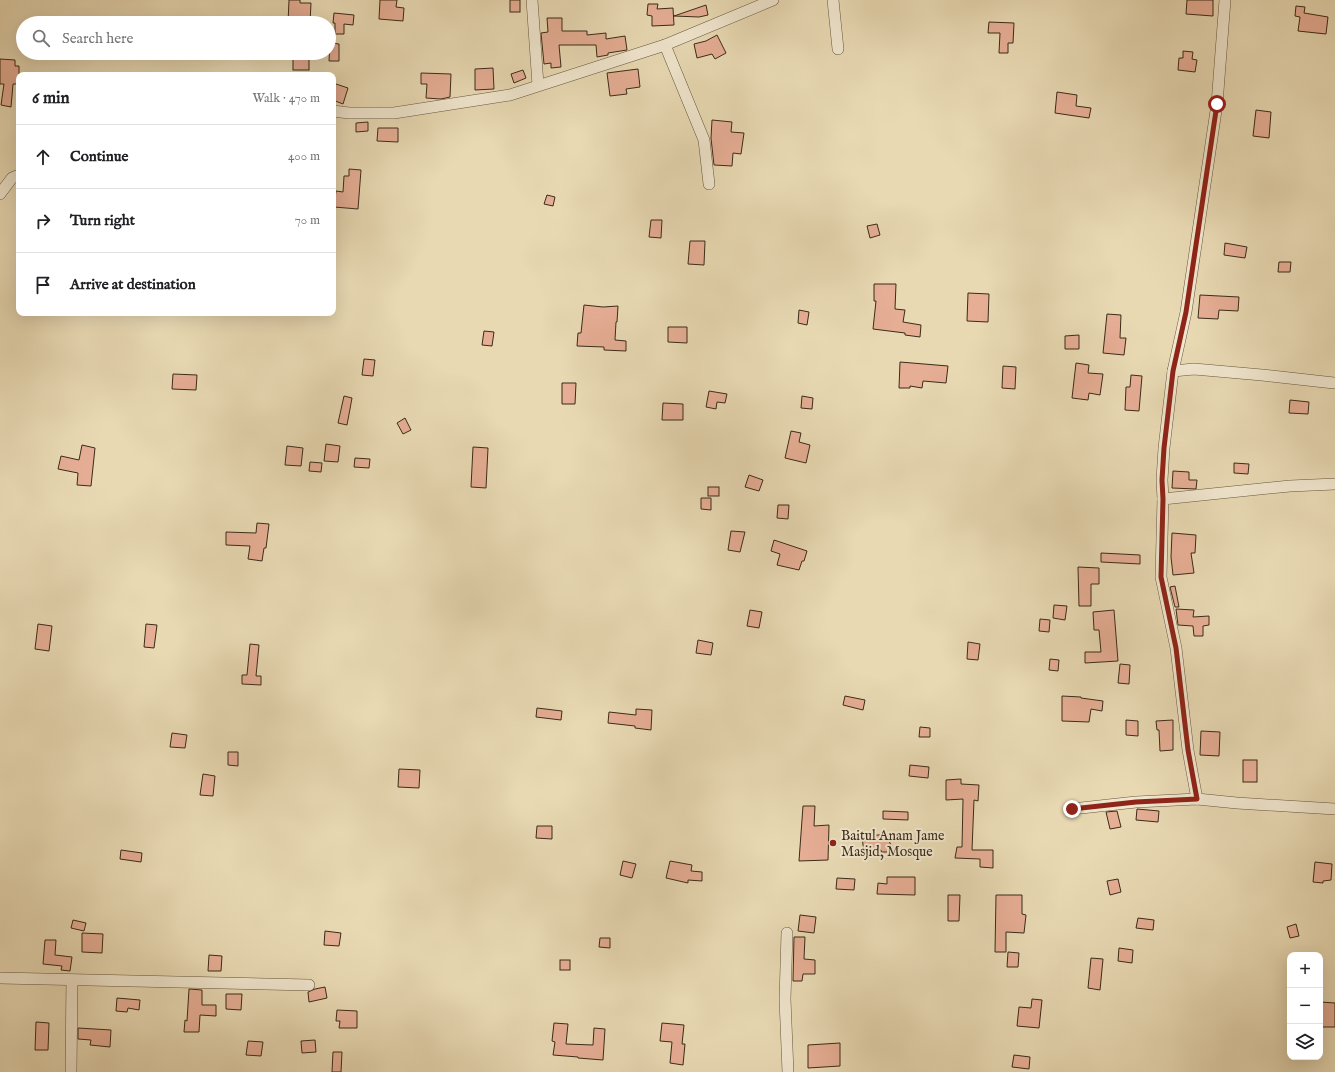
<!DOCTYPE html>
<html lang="en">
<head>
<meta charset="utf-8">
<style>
  body { margin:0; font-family:"IM FELL English",serif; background:#f2f2f2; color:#202124 }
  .controls { position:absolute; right:12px; bottom:12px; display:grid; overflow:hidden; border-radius:8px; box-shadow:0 4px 16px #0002 }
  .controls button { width:36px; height:36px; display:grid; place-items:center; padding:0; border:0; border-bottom:1px solid #e0e0e0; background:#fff; color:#202124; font:20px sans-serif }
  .stop { position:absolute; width:12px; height:12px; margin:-9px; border:3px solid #8f2418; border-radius:50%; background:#fff }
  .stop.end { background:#8f2418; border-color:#fff; box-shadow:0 1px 4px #0008 }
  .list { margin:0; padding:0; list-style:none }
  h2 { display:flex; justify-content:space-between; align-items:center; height:52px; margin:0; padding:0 16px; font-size:17px }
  h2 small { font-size:13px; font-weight:400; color:#757577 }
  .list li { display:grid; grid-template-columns:26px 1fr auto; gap:12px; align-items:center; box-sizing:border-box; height:64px; padding:0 16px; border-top:1px solid #e0e0e0 }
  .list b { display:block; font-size:15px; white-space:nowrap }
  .list em { font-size:13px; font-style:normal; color:#757577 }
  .icon { flex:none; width:22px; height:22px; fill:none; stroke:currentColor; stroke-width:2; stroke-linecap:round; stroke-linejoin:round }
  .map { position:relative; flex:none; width:1335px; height:1072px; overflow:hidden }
  .search { position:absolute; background:#fff; box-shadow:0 4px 16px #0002; left:16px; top:16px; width:320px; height:44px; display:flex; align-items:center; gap:10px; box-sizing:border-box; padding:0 14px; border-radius:22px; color:#757577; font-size:15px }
  .panel { position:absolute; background:#fff; box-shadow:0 4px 16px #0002; left:16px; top:72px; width:320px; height:244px; border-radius:8px }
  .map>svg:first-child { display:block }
  .building { fill:#e6ae95; stroke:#3b2b17 }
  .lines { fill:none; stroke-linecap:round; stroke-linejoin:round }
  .street-casing { stroke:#66563e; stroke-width:12 }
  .street { stroke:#f0e6ce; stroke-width:11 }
  .route { stroke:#8f2418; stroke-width:5 }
  .poi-dot { fill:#8f2418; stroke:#f0e6ce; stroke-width:1.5 }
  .labels { text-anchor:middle; stroke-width:4; stroke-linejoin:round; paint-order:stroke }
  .poi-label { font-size:14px; fill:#3b2b17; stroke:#f0e6ce; text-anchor:start }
</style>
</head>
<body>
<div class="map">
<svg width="1335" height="1072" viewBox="0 0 1335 1072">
  <rect width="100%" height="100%" fill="#e8d9b3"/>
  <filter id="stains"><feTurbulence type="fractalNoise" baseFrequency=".005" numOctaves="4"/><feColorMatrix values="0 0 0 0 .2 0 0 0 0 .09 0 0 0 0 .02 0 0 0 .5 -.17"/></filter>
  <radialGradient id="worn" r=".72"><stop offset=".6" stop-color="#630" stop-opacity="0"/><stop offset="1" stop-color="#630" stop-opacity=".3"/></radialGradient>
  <g class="building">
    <polygon points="289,0 300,0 300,3 311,3 310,23 288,23"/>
    <polygon points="380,0 397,0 396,7 404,8 403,21 379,19"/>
    <rect x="510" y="0" width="10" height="12"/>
    <polygon points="1187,0 1213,0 1213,16 1186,14"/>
    <polygon points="648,4 658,4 657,9 673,8 674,25 652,26 652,16 647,15"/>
    <polygon points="706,5 708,15 699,17 674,16"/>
    <polygon points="1296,6 1305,7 1304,13 1328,17 1326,34 1298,31 1300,17 1295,16"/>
    <polygon points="334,13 354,15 353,25 344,24 344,34 335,34 335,23 333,23"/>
    <polygon points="547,18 562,18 562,31 587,31 587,35 606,33 606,39 625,36 627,50 608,53 608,55 597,57 596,45 559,45 561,67 551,68 551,63 544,64 541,33 548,32"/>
    <polygon points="989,22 1014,23 1013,43 1008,43 1008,53 999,53 1000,33 988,33"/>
    <polygon points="717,35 726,53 715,59 712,54 697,58 694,44 706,41"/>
    <polygon points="330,43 339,44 339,61 329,61"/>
    <polygon points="1183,51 1193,52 1192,59 1197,60 1195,72 1178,70 1179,58 1183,58"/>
    <rect x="293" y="53" width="16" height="17"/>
    <polygon points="0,59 15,60 15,66 19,66 19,84 13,84 11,107 1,105 4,84 0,84"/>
    <polygon points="493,68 494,89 475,90 475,69"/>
    <polygon points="638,69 640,87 626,89 627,94 610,96 607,73"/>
    <polygon points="523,70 526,78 514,83 511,74"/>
    <polygon points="421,73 451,74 450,97 441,99 426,98 427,84 421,84"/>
    <polygon points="333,83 348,88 343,104 333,100"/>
    <polygon points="1057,92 1077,95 1076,106 1091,108 1089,118 1055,113"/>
    <polygon points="1256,110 1271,112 1269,138 1253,136"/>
    <polygon points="712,120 732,122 731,132 744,133 741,154 733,153 732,166 714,165 711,138"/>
    <polygon points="368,122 368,131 356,132 356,123"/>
    <polygon points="378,128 398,128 398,142 377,141"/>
    <polygon points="349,169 361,170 358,209 334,207 336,191 343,192 344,176 349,176"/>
    <polygon points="547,195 555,197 553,206 544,204"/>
    <polygon points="651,220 662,220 661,238 649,237"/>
    <polygon points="877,224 880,235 870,238 867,226"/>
    <polygon points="690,241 705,241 704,265 688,264"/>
    <polygon points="1225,243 1247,247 1245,258 1224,255"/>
    <polygon points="1279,262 1291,262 1290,272 1278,272"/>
    <polygon points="874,284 896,284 895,309 905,310 903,322 921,325 920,337 905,335 905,333 873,329 876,301 874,301"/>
    <polygon points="968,293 989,294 988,322 967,321"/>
    <polygon points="1200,295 1239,297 1238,311 1219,310 1218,319 1198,318"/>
    <polygon points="584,305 603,307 618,306 617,322 616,322 615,340 626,341 626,351 604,350 604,347 577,346 578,333 581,333"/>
    <polygon points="799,310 809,312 807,325 798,323"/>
    <polygon points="1107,314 1121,315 1120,338 1126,338 1124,355 1103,353"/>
    <polygon points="668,327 687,327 687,343 668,342"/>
    <polygon points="484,331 494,332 492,346 482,345"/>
    <polygon points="1079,335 1079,349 1065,349 1065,336"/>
    <polygon points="364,359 375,360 373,376 362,375"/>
    <polygon points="900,362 948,366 946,383 923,381 922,388 910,386 910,388 899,388"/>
    <polygon points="1076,363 1089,365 1088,373 1103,374 1100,395 1089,393 1088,400 1072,398"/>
    <polygon points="1003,366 1016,367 1015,389 1002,388"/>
    <polygon points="173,374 197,375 196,390 172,389"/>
    <polygon points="1131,375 1142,376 1139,411 1125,410 1126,387 1130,387"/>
    <polygon points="562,383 576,383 575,404 562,404"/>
    <polygon points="709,391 727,394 725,403 717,402 716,409 706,407"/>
    <polygon points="344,396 352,398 347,425 338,423"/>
    <polygon points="802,396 813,398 812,409 801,408"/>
    <polygon points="1290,400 1309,402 1308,414 1289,413"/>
    <polygon points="663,403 683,404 683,420 662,420"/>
    <polygon points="405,418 411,430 403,434 397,423"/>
    <polygon points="791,431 801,433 799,442 810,445 806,463 785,458"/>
    <polygon points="326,444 340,446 338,462 324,461"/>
    <polygon points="82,445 95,448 91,486 77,485 78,473 58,469 61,456 79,460"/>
    <polygon points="287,446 303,448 301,466 285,465"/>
    <polygon points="473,447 488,448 486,488 471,487"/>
    <polygon points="355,458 370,459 369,468 354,467"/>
    <polygon points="310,462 322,463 321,472 309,471"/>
    <polygon points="1234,463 1249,464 1248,474 1234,473"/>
    <polygon points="1173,471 1189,472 1189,480 1197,480 1196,489 1172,488"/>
    <polygon points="749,475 763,480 759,491 745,487"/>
    <rect x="708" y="487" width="11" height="9"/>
    <polygon points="701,498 711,498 711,510 701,509"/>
    <polygon points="778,505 789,505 788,519 777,518"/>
    <polygon points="257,523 269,524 266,548 264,548 262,561 248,559 250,546 226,545 226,532 256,533"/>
    <polygon points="731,531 745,532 740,552 728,550"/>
    <polygon points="1172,533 1196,535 1195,553 1191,553 1194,573 1173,575 1171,557"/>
    <polygon points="774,540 807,551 804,561 802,561 799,570 777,565 780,554 771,551"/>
    <polygon points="1101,553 1140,555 1140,564 1101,562"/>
    <polygon points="1078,567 1099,568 1099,584 1091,584 1091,606 1079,606"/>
    <polygon points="1175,586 1179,607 1175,607 1170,587"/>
    <polygon points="1054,605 1067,606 1065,620 1053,618"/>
    <polygon points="1176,609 1194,610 1193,617 1209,616 1209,625 1203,626 1203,636 1194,636 1193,626 1178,625"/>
    <polygon points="750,610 762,612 759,628 747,626"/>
    <polygon points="1114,610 1118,661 1085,663 1085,652 1101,652 1099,630 1094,630 1093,612"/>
    <polygon points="1040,619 1050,620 1049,632 1039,631"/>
    <polygon points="38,624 52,626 49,651 35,649"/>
    <polygon points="146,624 157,625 154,648 144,647"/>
    <polygon points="698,640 713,643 711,655 696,653"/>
    <polygon points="968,642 980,644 978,660 967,659"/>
    <polygon points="250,644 259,645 256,676 261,676 261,685 242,684 242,675 247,675"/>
    <polygon points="1050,659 1059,660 1058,671 1049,670"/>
    <polygon points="1120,664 1130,665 1129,684 1118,683"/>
    <polygon points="845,696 865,700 863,710 843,705"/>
    <polygon points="1062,696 1081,697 1081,698 1103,701 1102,711 1091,709 1089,722 1062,721"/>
    <polygon points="537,708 562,711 561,720 536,717"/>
    <polygon points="636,709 652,710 651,730 635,728 635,726 608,723 609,712 636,715"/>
    <polygon points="1126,720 1138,721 1138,736 1126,735"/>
    <polygon points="1173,720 1173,750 1160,751 1159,730 1157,730 1156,721"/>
    <polygon points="920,727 930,728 930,737 919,737"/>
    <polygon points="1201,731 1220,732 1219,756 1200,755"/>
    <polygon points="172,733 187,735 185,748 170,747"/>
    <polygon points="228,752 238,752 238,766 228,765"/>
    <rect x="1243" y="760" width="14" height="22"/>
    <polygon points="910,765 929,767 928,778 909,776"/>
    <polygon points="399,769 420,770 419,788 398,787"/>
    <polygon points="203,774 215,776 213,796 200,795"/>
    <polygon points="961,779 961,784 979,785 978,801 974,800 972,850 993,850 993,868 980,867 980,859 955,858 957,847 962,847 963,799 946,800 946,780"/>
    <polygon points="803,806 815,806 814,826 829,825 828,860 799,861"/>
    <polygon points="1137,809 1159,811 1158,822 1136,820"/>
    <polygon points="883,811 908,812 908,820 883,819"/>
    <polygon points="1117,811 1121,827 1110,829 1106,812"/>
    <polygon points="537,826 552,826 552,839 536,838"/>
    <polygon points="886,834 894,852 881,852 881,850 864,852 862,837"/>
    <polygon points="121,850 142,853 141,862 120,859"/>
    <polygon points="623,861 636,864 632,878 620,875"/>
    <polygon points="670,861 692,865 691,871 702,872 702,881 688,880 688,883 666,878"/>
    <polygon points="1315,862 1332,864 1331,880 1323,881 1323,883 1313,882"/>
    <polygon points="887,877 915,877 915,895 877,894 878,883 887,884"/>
    <polygon points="837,878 855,879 854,890 836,889"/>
    <polygon points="1118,879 1121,892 1110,895 1107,881"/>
    <polygon points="948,895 960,895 959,921 948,921"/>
    <polygon points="996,895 1022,895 1022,914 1026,915 1024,933 1006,932 1006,952 995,952"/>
    <polygon points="800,915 816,917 814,933 798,931"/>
    <polygon points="1138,918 1154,920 1153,930 1136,928"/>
    <polygon points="73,920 86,923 84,931 71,928"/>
    <polygon points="1296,924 1299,936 1290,938 1287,927"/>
    <polygon points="325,931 341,933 339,946 324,945"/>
    <polygon points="82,933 103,934 102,953 82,952"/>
    <polygon points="794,937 805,937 804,959 815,960 815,974 803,974 802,981 793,981"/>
    <polygon points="600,938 610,938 610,948 599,947"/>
    <polygon points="45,940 56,940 55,955 72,957 70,971 61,970 62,966 43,964"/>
    <polygon points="1119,948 1133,950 1132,963 1118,961"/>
    <polygon points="1008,952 1019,953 1018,967 1007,967"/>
    <polygon points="209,955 222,956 221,971 208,971"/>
    <polygon points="1091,958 1103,959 1100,990 1088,988"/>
    <rect x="560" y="960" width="10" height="10"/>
    <polygon points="325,987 327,998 309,1002 308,992 315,989"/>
    <polygon points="189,989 202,990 202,1005 216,1005 216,1016 200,1015 199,1032 184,1032 185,1020 187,1021"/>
    <polygon points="226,994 242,994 241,1010 226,1009"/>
    <polygon points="117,998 140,1000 139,1010 128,1008 127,1012 116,1011"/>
    <polygon points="1032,999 1042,1000 1039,1028 1017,1026 1019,1007 1031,1008"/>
    <polygon points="1320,1002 1335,1003 1335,1027 1320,1027"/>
    <polygon points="337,1010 357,1011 357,1028 339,1028 340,1021 336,1021"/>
    <polygon points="36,1022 49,1023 48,1050 35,1050"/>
    <polygon points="554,1023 568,1024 566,1044 593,1045 594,1028 605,1029 603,1060 578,1058 578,1057 553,1055 555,1042 552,1041"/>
    <polygon points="662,1023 684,1025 682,1044 685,1044 683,1065 670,1063 672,1042 660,1041"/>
    <polygon points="78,1028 111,1030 110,1047 90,1045 91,1040 78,1039"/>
    <polygon points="315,1040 316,1052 302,1053 301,1041"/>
    <polygon points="248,1041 263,1042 261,1056 246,1055"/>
    <polygon points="840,1043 840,1066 808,1068 808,1045"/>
    <polygon points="333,1052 342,1052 341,1072 332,1072"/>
    <polygon points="1014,1055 1030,1057 1029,1069 1012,1067"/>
  </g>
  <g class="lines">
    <defs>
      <g id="street">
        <polyline points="532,0 538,85"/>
        <polyline points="833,0 838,49"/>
        <polyline points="665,45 704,140 709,184"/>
        <polyline points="333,111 349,113 394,113 510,95 665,45 773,0"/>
        <polyline points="0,194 12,178 19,175"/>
        <polyline points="1173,371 1186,312 1217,104 1225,0"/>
        <polyline points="1163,499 1290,486 1335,484"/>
        <polyline points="1197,799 1188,750 1176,648 1161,577 1163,499 1162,480 1164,448 1173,371 1194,369 1262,375 1334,383"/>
        <polyline points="1072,809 1136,802 1197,799 1237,803 1335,809"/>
        <polyline points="787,933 785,999 788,1072"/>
        <polyline points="0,978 309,985"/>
        <polyline points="71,1072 72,980"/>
      </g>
    </defs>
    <use href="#street" class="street-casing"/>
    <use href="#street" class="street"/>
  </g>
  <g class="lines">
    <polyline class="route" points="1072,809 1136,802 1197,799 1188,750 1176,648 1161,577 1163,499 1162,480 1164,448 1173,371 1186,312 1217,104"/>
  </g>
  <circle class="poi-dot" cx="833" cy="843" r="4"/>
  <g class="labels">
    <g class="poi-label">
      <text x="841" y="840">Baitul Anam Jame<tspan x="841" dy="16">Masjid, Mosque</tspan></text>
    </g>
  </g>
  <rect width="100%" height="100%" filter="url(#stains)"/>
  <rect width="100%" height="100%" fill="url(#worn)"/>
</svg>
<div class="controls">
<button>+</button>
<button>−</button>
<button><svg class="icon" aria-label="layers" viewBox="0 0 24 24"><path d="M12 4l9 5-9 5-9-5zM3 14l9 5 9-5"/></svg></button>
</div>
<div class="stop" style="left:1217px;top:104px"></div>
<div class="stop end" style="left:1072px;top:809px"></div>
<div class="search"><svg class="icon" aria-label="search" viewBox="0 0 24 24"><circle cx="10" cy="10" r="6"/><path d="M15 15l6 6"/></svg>Search here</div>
<section class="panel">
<h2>6 min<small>Walk · 470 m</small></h2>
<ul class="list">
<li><svg class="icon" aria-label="ahead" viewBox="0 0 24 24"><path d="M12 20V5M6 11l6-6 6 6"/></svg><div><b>Continue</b></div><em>400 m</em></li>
<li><svg class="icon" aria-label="right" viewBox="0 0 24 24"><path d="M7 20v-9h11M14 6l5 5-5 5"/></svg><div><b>Turn right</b></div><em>70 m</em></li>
<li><svg class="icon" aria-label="arrive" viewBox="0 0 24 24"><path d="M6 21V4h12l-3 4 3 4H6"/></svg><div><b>Arrive at destination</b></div></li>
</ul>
</section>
</div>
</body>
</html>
